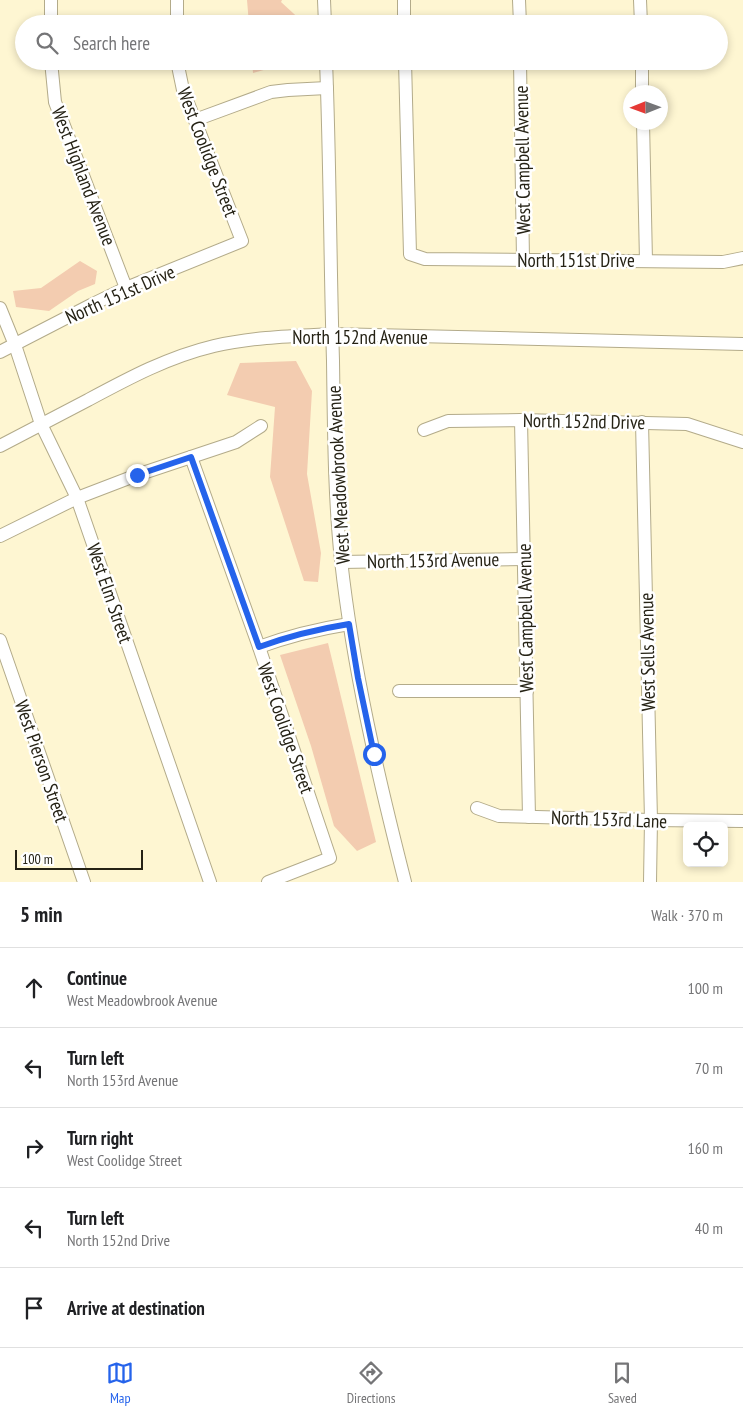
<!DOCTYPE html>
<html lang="en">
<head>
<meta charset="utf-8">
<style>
  body { margin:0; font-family:"PT Sans Narrow",sans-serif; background:#f6f6f6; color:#202124 }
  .controls { position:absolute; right:15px; bottom:15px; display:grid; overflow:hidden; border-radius:8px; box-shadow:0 2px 8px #0003 }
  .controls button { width:45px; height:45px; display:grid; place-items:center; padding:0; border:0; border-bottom:1px solid #e0e0e0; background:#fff; color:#202124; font:25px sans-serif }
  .compass { position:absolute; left:623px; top:85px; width:45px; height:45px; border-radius:50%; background:#fff; box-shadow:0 2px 8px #0003; rotate:269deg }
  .scale { position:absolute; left:15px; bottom:12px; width:128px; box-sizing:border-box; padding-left:5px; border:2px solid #252215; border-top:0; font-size:14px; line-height:18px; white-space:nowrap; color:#252215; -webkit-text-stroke:4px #fff; paint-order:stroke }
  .stop { position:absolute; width:15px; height:15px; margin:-11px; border:4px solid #2563eb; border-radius:50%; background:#fff }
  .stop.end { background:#2563eb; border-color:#fff; box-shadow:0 1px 5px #0008 }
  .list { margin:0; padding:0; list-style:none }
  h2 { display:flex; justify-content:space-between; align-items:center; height:65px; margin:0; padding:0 20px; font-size:21px }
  h2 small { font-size:16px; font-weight:400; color:#757577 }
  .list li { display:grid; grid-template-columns:32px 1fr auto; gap:15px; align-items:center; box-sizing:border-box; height:80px; padding:0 20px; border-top:1px solid #e0e0e0 }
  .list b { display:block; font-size:19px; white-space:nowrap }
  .list p { margin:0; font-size:16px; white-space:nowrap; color:#757577 }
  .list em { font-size:16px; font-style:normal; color:#757577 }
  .icon { flex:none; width:28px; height:28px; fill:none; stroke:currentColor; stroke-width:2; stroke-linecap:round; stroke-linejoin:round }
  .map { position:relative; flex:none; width:743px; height:882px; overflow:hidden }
  .search { position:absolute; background:#fff; box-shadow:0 2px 8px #0003; left:15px; right:15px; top:15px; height:55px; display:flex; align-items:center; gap:12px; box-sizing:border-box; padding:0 18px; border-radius:28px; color:#757577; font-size:19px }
  .sheet { height:465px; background:#fff }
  nav { display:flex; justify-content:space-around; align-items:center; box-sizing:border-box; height:70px; border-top:1px solid #e0e0e0; background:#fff; font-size:14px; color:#757577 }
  nav a { display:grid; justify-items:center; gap:2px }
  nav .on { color:#2563eb }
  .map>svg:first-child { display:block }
  .green { fill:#f3ccb0 }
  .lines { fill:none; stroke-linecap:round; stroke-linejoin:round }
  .minor-casing { stroke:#b3ab8a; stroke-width:14 }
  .minor { stroke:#fff; stroke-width:12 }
  .route { stroke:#2563eb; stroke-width:6 }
  .labels { text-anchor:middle; stroke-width:5; stroke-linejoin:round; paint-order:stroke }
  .street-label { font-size:19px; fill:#252215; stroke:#fff }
</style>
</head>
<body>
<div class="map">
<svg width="743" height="882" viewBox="0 0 743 882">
  <rect width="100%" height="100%" fill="#fef6d2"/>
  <g class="green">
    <polygon points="247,0 282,0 281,2 305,24 249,24"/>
    <polygon points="252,61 295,61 253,73"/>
    <polygon points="80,261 97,271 95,284 78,291 49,311 16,307 13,291 41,288"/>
    <polygon points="296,361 312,391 307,474 321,553 318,582 304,581 270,477 275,407 227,395 240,363"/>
    <polygon points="328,643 376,842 357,851 334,826 311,746 280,655"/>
  </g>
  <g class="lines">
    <defs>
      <g id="minor">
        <polyline points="177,0 177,24"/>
        <polyline points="324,0 325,24"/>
        <polyline points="404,0 404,24"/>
        <polyline points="519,0 520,24"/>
        <polyline points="640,0 641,24"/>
        <polyline points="51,24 51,0"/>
        <polyline points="51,61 55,102 126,288"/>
        <path d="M 326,61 C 330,161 330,261 333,361 C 334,427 334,494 341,560 C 353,669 378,776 405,882"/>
        <polyline points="405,61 410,254 425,259 723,262 743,258"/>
        <polyline points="520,61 523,260"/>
        <polyline points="642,61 642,92"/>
        <polyline points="195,120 271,92 288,90 327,88"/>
        <polyline points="643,122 646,261"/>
        <polyline points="0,308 15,345 41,424 77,498 210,882"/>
        <polyline points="0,352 91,305 126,288 242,241 183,90 177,61"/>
        <polyline points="521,420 529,817"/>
        <polyline points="642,422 651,820 650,882"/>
        <polyline points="424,430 448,421 521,420 687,424 743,442"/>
        <path d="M 0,446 C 29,431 59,415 88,400 C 129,378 168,357 214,346 C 253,337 293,336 332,334 L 743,344"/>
        <polyline points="191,457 259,647 330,858 268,882"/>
        <polyline points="0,536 77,498 137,475 236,442 261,426"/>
        <polyline points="341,562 524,559"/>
        <polyline points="0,640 84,882"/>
        <path d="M 259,647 C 289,636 318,629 349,624"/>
        <polyline points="399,691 527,691"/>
        <polyline points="477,808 499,816 651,820 743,821"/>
      </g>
    </defs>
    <use href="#minor" class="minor-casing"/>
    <use href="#minor" class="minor"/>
  </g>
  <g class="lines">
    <path class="route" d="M 137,475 L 191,457 L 259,647 C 289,636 318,629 349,624 L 358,678 L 374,754"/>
  </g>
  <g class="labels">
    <g class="street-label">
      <text transform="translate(208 152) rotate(69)" y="7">West Coolidge Street</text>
      <text transform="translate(522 160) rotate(-91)" y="7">West Campbell Avenue</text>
      <text transform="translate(84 176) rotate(69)" y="7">West Highland Avenue</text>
      <text x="576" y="267">North 151st Drive</text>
      <text transform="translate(120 294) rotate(-24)" y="7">North 151st Drive</text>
      <text x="360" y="344">North 152nd Avenue</text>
      <text transform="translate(584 421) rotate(1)" y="7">North 152nd Drive</text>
      <text transform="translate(338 475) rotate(-93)" y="7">West Meadowbrook Avenue</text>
      <text transform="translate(433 560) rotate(-1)" y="7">North 153rd Avenue</text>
      <text transform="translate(110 593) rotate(71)" y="7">West Elm Street</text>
      <text transform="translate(525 618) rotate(-91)" y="7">West Campbell Avenue</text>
      <text transform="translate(647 652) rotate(-91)" y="7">West Sells Avenue</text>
      <text transform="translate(286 728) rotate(71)" y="7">West Coolidge Street</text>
      <text transform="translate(42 761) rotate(71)" y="7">West Pierson Street</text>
      <text transform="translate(609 819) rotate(2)" y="7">North 153rd Lane</text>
    </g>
  </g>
</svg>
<div class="controls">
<button><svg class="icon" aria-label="locate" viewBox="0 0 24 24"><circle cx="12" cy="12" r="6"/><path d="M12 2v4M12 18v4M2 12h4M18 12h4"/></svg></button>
</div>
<svg class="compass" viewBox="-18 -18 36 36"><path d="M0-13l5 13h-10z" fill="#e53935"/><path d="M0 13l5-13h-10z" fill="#757577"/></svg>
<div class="scale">100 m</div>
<div class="stop" style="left:374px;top:754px"></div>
<div class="stop end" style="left:137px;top:475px"></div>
<div class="search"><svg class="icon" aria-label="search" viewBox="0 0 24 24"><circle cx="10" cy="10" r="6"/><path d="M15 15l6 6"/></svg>Search here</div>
</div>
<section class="sheet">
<h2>5 min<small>Walk · 370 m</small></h2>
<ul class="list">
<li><svg class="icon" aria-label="ahead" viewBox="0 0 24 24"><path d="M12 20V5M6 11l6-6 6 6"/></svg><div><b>Continue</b><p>West Meadowbrook Avenue</p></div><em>100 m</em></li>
<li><svg class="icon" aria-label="left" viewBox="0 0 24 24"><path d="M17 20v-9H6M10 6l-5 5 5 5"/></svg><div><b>Turn left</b><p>North 153rd Avenue</p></div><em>70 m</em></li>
<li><svg class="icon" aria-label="right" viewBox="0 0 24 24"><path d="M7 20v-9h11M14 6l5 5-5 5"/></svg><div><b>Turn right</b><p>West Coolidge Street</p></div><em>160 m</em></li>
<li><svg class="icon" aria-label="left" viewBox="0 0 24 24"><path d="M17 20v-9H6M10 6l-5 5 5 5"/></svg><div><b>Turn left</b><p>North 152nd Drive</p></div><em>40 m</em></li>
<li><svg class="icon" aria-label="arrive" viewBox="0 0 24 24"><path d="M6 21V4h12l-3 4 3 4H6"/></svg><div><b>Arrive at destination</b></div></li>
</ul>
</section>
<nav>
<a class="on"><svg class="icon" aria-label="map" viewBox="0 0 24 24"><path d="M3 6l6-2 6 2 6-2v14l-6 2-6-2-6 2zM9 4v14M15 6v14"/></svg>Map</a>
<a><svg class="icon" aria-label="directions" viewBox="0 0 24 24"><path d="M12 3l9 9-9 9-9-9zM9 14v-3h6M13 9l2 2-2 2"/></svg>Directions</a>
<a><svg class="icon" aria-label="saved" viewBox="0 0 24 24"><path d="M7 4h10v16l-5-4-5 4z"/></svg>Saved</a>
</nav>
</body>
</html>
